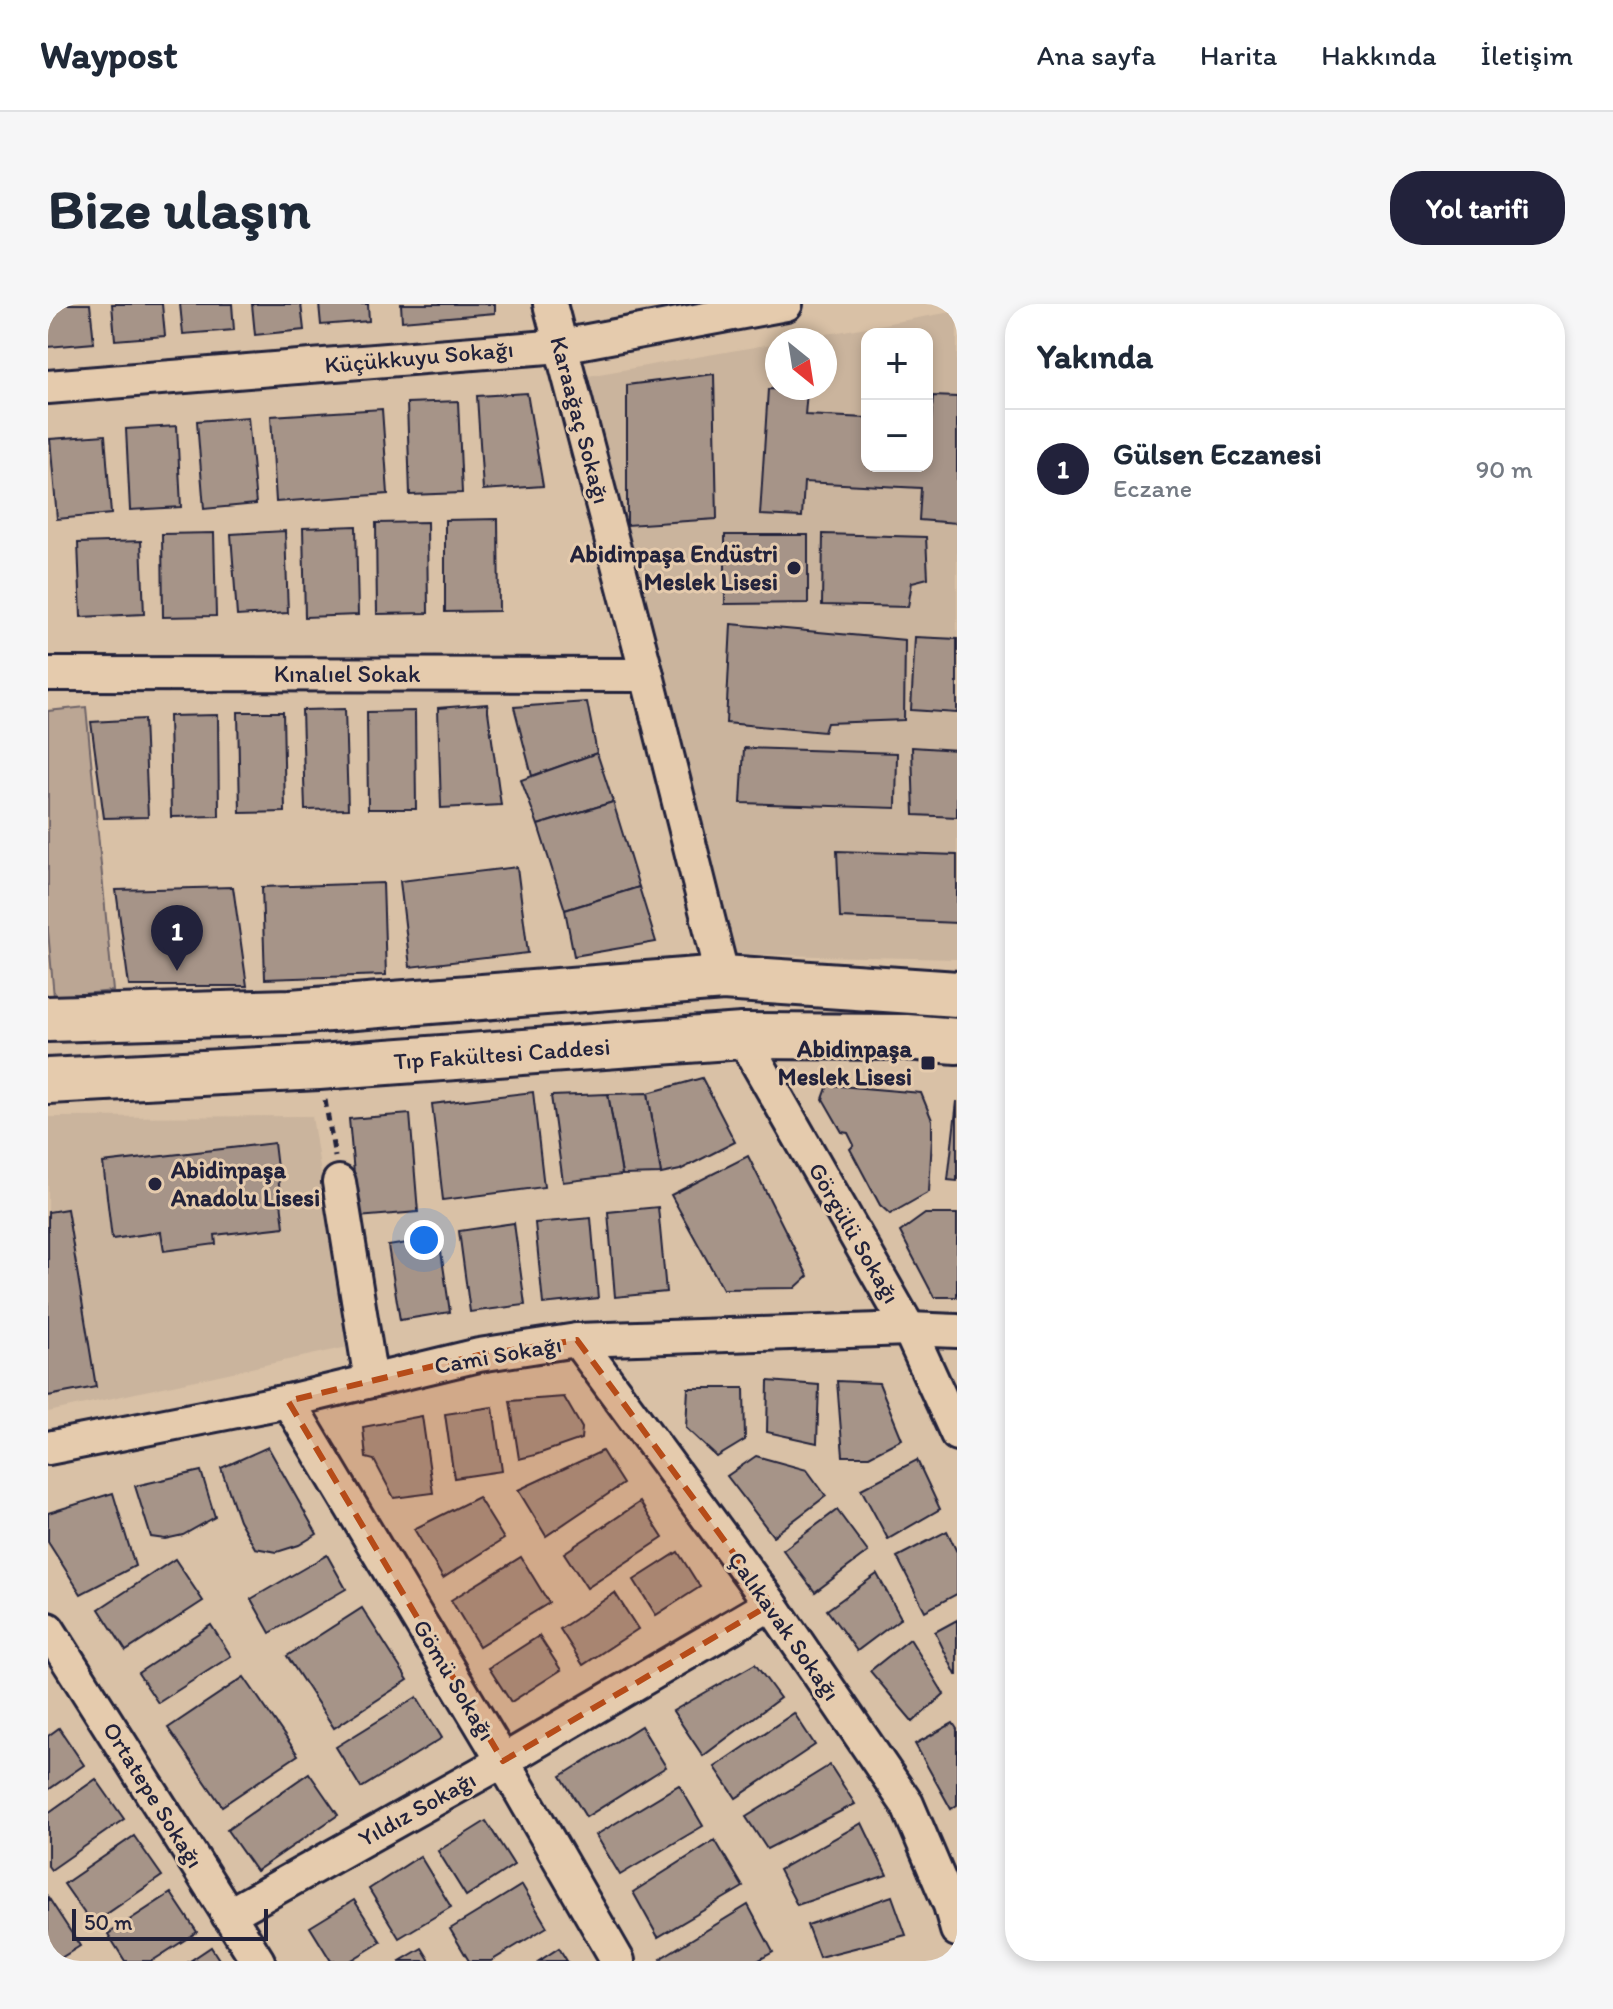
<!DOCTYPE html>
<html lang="tr">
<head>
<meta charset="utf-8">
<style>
  body { margin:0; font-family:Itim,sans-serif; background:#f6f6f7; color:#1f2937 }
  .controls { position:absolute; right:24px; top:24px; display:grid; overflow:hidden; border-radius:16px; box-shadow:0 4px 12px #0003 }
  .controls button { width:72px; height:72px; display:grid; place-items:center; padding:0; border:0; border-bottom:2px solid #e0e1e3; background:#fff; color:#1f2937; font:40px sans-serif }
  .compass { position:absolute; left:717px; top:24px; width:72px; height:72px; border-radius:50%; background:#fff; box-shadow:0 4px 12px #0003; rotate:150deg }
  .scale { position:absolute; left:24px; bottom:20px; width:196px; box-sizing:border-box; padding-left:8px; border:4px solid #22223b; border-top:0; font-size:22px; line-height:28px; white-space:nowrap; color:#22223b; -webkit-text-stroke:6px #e5cbad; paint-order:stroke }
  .you { position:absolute; left:376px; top:936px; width:28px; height:28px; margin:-20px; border:6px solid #fff; border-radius:50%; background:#1a73e8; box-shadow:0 0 0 12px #1a73e833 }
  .badge { display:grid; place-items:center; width:52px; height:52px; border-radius:50%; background:#22223b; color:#fff; font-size:26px; font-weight:700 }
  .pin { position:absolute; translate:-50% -66px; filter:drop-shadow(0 2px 4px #0008) }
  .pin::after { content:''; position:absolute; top:42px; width:28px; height:24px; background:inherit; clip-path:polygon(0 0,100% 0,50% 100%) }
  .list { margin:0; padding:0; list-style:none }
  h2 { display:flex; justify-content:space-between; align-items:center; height:104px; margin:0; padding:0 32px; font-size:34px }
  h2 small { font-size:26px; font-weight:400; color:#747a83 }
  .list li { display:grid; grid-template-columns:52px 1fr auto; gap:24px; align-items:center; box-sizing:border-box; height:120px; padding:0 32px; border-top:2px solid #e0e1e3 }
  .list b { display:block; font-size:30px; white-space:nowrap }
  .list p { margin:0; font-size:26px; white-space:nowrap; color:#747a83 }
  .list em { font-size:26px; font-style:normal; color:#747a83 }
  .map { position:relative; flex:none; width:909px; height:1657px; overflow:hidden; border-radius:32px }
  header { display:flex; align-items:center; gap:48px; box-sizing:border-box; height:112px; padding:0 40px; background:#fff; border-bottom:2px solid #e0e1e3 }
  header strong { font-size:38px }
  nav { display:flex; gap:44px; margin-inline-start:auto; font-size:28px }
  .intro { display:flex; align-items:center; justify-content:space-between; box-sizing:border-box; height:192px; padding:0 48px }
  h1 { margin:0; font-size:56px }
  .button { padding:20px 36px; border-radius:32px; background:#22223b; color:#fff; font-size:28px; font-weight:700 }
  main { display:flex; gap:48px; padding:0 48px }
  aside { flex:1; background:#fff; border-radius:32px; box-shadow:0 4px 12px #0003 }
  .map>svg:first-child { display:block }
  .built { fill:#cab49d; fill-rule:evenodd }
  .green { fill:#bba694; stroke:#6e6468; stroke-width:2 }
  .building { fill:#a69488; stroke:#22223b; stroke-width:2 }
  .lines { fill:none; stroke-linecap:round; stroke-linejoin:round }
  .minor-casing { stroke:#22223b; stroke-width:38 }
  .secondary-casing { stroke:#22223b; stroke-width:50 }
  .path { stroke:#22223b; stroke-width:5; stroke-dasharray:8 6; stroke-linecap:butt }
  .minor { stroke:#e5cbad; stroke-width:32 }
  .secondary { stroke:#e5cbad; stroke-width:44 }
  .marked { fill:#b64b18; fill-opacity:0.2; stroke:#b64b18; stroke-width:6; stroke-dasharray:16 10; stroke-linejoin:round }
  .poi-dot { fill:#22223b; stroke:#e5cbad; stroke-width:3 }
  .labels { text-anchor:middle; stroke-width:6; stroke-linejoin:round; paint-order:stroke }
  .street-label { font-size:24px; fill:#22223b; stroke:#e5cbad }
  .poi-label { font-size:24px; font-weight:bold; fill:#22223b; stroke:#e5cbad; text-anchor:end }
</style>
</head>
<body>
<header>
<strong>Waypost</strong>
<nav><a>Ana sayfa</a><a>Harita</a><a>Hakkında</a><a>İletişim</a></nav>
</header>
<div class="intro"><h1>Bize ulaşın</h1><a class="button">Yol tarifi</a></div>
<main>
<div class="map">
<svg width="909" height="1657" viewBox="0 0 909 1657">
  <rect width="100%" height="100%" fill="#d9c1a6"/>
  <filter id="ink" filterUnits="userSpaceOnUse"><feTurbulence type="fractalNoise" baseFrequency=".0125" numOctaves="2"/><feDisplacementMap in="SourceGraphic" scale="16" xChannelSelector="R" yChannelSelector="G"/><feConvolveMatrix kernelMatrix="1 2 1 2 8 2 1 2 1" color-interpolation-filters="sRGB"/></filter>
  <g filter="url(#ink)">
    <g class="built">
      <path d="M 909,7 L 909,655 L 686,650 L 609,367 L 534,73 L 729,39 L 729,84 L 777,84 L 777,36 L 745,36 ZM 819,30 L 879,30 L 879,162 L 819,162 Z"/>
      <polygon points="264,812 300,1043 0,1108 0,813"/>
    </g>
    <polygon class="green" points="38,403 65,687 6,693 0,627 0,407"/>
    <g class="building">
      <polygon points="0,0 42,0 46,39 0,43"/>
      <polygon points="64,0 114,0 117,32 67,36"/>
      <polygon points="132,0 184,0 186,26 135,30"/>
      <polygon points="204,0 253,0 256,26 207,31"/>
      <polygon points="271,0 320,0 321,17 273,21"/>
      <polygon points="353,0 447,0 447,9 354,17"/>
      <polygon points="666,70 669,215 579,221 579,81"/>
      <polygon points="720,85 759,87 757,111 819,114 819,162 879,162 879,118 883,118 885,92 909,93 909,219 871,216 873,184 756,178 754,213 712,211"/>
      <polygon points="479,89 495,182 435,186 429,92"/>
      <polygon points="410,97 414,189 362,191 359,99"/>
      <polygon points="334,105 340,190 228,198 223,112"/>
      <polygon points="200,113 208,200 156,205 149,117"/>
      <polygon points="129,122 133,203 82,206 78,125"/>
      <polygon points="57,131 63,210 9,215 2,135"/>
      <polygon points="450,215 451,307 397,308 397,216"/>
      <polygon points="379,218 380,309 329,310 328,219"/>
      <polygon points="308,222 310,311 257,313 255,224"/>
      <polygon points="237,227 240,309 189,312 183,230"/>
      <polygon points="166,229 168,312 115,313 114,230"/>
      <polygon points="775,230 878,233 880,274 864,278 860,303 774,301"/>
      <polygon points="677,231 760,231 760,299 677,300"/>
      <polygon points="93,237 96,310 33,313 30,239"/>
      <polygon points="683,320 857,336 856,416 779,419 776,428 678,419"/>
      <polygon points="867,333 909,335 909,409 863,406"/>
      <polygon points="539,398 549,449 484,472 466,403"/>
      <polygon points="439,400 453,501 393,504 390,404"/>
      <polygon points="297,405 300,505 257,506 254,406"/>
      <polygon points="367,407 368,505 320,505 319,408"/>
      <polygon points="190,408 235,408 237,508 192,509"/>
      <polygon points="170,411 171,512 123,513 121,412"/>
      <polygon points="96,415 100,513 56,514 43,418"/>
      <polygon points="864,443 909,446 909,513 866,511"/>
      <polygon points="696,444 849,449 848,504 693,499"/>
      <polygon points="549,449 565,498 490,521 473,476"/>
      <polygon points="565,498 591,583 517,606 490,521"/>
      <polygon points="789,547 909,551 909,619 792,614"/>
      <polygon points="469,563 480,649 362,663 352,577"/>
      <polygon points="335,579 338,671 217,675 214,583"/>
      <polygon points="185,583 199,682 81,682 68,586"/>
      <polygon points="591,583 608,638 526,652 517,606"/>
      <polygon points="654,774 687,838 632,866 613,870 600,789"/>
      <polygon points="780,781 873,789 884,816 884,834 881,888 842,910 832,901 802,845 806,841 800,829 794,828 775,795"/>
      <polygon points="485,788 496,883 395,896 384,800"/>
      <polygon points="600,789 613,870 574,871 560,790"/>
      <polygon points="560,790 574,871 515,878 503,792"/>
      <polygon points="909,797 909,877 900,876"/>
      <polygon points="362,810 370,908 310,913 301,815"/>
      <polygon points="226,839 236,923 167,931 168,940 116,947 113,928 64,935 55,859"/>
      <polygon points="700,852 760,972 747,984 675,985 623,891"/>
      <polygon points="610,903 618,988 567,993 560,908"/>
      <polygon points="19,905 48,1083 0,1092 0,908"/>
      <polygon points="877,910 909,910 909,993 886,993 852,928"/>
      <polygon points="543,914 550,994 495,1000 487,919"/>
      <polygon points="466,919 477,1001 422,1008 411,927"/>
      <polygon points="391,934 402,1008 352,1016 340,942"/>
      <polygon points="720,1077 771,1081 769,1139 719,1128"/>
      <polygon points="789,1077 831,1079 854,1135 821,1152 795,1152"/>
      <polygon points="640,1084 696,1084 697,1136 669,1153 638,1124"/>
      <polygon points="516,1093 534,1124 533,1135 487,1151 471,1155 462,1097"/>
      <polygon points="445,1103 454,1167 406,1174 397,1110"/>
      <polygon points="374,1112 385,1189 346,1194 326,1156 318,1154 315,1123"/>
      <polygon points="220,1143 269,1230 251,1241 229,1248 207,1244 191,1216 173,1164"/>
      <polygon points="554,1147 575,1180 498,1232 470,1186"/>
      <polygon points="708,1152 759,1166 778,1192 725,1232 679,1172"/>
      <polygon points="869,1156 892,1205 840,1235 813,1185"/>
      <polygon points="153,1167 167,1213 135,1231 117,1235 103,1233 87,1182"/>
      <polygon points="65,1189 87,1262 33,1290 0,1238 0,1209"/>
      <polygon points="430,1193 456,1235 395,1274 366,1225"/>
      <polygon points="592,1198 615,1234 539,1284 516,1249"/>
      <polygon points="789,1206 820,1248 767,1288 735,1246"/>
      <polygon points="899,1227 909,1248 909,1290 877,1307 849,1253"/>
      <polygon points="630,1248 652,1283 608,1311 586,1276"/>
      <polygon points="279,1251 298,1285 222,1329 203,1295"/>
      <polygon points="473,1253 501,1299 431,1342 403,1296"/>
      <polygon points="127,1255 155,1297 78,1347 51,1305"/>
      <polygon points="829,1270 853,1314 809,1347 779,1306"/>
      <polygon points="567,1289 590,1325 535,1361 512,1325"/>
      <polygon points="314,1304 360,1376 286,1424 239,1352"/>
      <polygon points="909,1316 909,1371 908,1371 887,1328"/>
      <polygon points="163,1321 183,1352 110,1399 90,1369"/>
      <polygon points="491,1332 513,1366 463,1398 441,1364"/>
      <polygon points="862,1335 896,1390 865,1418 822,1367"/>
      <polygon points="707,1360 732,1394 655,1452 625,1407"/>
      <polygon points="196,1373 250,1451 174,1502 120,1424"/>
      <polygon points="369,1393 394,1434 313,1484 288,1443"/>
      <polygon points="746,1409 767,1441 688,1494 667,1463"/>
      <polygon points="905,1419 909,1425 909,1501 903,1505 867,1440"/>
      <polygon points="593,1422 618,1463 538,1513 513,1472"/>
      <polygon points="11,1424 36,1461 0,1486 0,1432"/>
      <polygon points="782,1461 807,1500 719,1545 698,1513"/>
      <polygon points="261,1469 290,1511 208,1567 179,1526"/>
      <polygon points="48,1475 76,1515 3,1566 0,1562 0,1509"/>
      <polygon points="631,1481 655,1522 572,1571 548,1531"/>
      <polygon points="438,1517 466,1561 418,1592 390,1547"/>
      <polygon points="814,1519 839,1571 749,1601 731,1566"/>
      <polygon points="86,1532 114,1572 44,1620 16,1580"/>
      <polygon points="667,1536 695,1583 610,1633 585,1588"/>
      <polygon points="372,1552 403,1603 351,1634 321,1585"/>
      <polygon points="474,1581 499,1623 443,1657 421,1657 402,1625"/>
      <polygon points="123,1589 149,1628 104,1657 77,1657 60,1630"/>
      <polygon points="844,1592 858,1631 771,1653 759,1621"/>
      <polygon points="0,1593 32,1642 8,1657 0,1657"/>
      <polygon points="306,1596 333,1638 302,1657 283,1657 262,1623"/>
      <polygon points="700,1601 725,1648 709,1657 615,1657 613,1654"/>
      <polygon points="163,1643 172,1657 142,1657"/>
      <polygon points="374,1644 382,1657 352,1657"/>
      <polygon points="511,1644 519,1657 491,1657"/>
    </g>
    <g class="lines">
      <defs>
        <g id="minor">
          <polyline points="502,0 599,371 675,674"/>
          <polyline points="0,83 513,42 738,0"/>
          <polyline points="0,370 599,371"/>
          <polyline points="694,732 861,1025 909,1130"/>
          <polyline points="291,878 323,1077"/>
          <polyline points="529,1036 723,1300 859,1500 902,1601 909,1626"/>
          <polyline points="240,1097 455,1457 570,1657"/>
          <polyline points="0,1144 240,1097 431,1051 529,1036 861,1025 909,1027"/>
          <polyline points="0,1325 210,1657"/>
          <polyline points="180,1611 455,1457 723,1300"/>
        </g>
        <g id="secondary">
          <polyline points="0,715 243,708 675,674 909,690"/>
          <polyline points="0,777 271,763 694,732 858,733 909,737"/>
        </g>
      </defs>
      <use href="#minor" class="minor-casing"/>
      <use href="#secondary" class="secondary-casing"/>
      <polyline class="path" points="277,796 287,853"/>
      <use href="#minor" class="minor"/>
      <use href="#secondary" class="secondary"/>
    </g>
  </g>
  <path class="marked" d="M 529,1036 L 723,1300 L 455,1457 L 240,1097 L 431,1051 Z"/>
  <g class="poi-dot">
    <circle cx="746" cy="264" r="8"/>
    <rect x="872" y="751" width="16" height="16" rx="4"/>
    <circle cx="107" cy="880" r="8"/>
  </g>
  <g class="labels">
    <g class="street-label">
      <text transform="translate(371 53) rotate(-5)" y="8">Küçükkuyu Sokağı</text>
      <text transform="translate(532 116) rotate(75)" y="8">Karaağaç Sokağı</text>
      <text x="299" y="378">Kınalıel Sokak</text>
      <text transform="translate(454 750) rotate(-4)" y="8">Tıp Fakültesi Caddesi</text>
      <text transform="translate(806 929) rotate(60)" y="8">Görgülü Sokağı</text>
      <text transform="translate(450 1051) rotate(-10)" y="8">Cami Sokağı</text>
      <text transform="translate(736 1322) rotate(55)" y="8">Çalıkavak Sokağı</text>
      <text transform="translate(406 1376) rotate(59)" y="8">Gömü Sokağı</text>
      <text transform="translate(105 1491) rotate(58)" y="8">Ortatepe Sokağı</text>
      <text transform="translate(369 1505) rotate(-29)" y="8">Yıldız Sokağı</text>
    </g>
    <g class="poi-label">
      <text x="730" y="258">Abidinpaşa Endüstri<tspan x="730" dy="28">Meslek Lisesi</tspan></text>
      <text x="864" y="753">Abidinpaşa<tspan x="864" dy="28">Meslek Lisesi</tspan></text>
      <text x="123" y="874" text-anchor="start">Abidinpaşa<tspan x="123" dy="28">Anadolu Lisesi</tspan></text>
    </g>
  </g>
</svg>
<div class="controls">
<button>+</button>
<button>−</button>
</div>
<svg class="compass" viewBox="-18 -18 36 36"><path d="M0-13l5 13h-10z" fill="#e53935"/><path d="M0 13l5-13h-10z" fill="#747a83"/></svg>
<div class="scale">50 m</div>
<div class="you"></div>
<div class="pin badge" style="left:129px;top:667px">1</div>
</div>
<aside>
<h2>Yakında<small></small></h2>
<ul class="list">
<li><span class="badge">1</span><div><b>Gülsen Eczanesi</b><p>Eczane</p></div><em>90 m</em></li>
</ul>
</aside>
</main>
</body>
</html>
